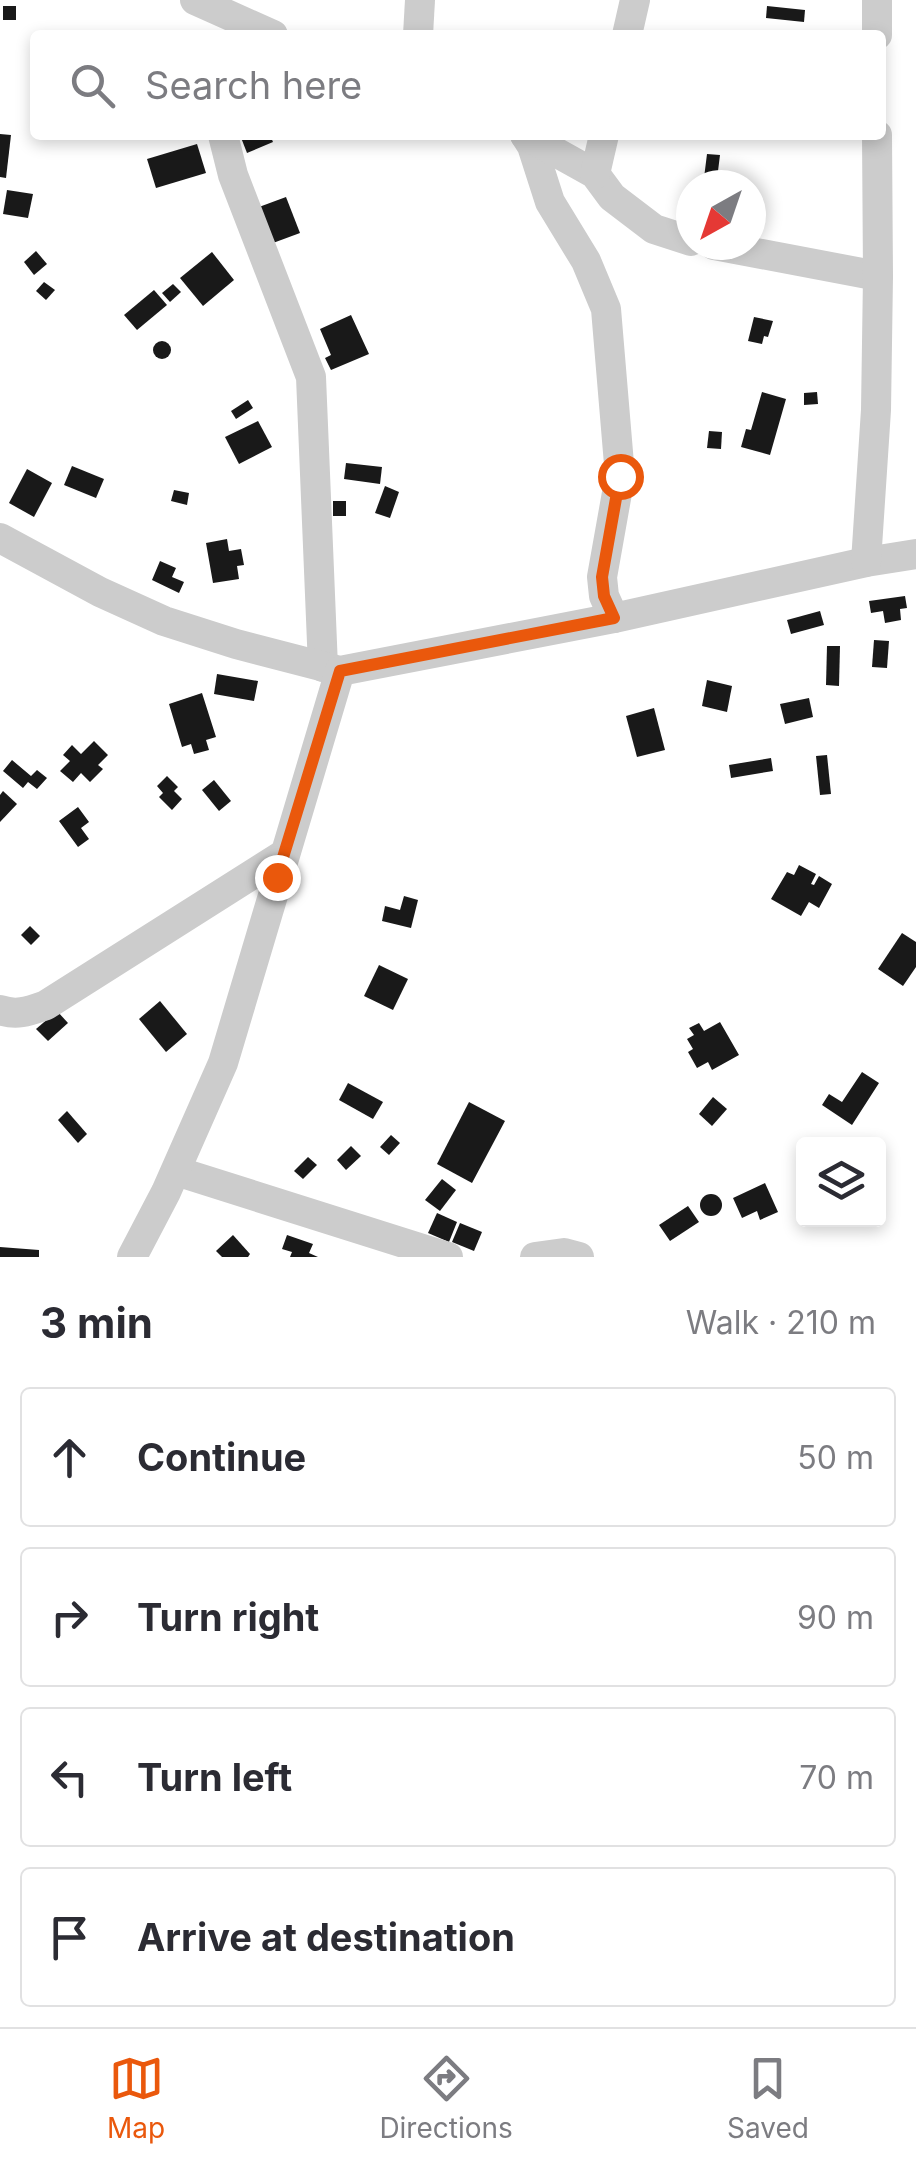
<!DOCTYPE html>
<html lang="en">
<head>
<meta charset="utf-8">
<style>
  body { margin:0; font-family:Inter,sans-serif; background:#f2f2f3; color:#2b2b33 }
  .controls { position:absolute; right:30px; bottom:30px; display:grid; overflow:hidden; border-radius:10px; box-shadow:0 5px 15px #0003 }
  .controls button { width:90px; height:90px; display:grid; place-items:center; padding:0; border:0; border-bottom:2px solid #e1e1e2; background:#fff; color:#2b2b33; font:50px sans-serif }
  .compass { position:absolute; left:676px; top:170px; width:90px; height:90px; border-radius:50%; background:#fff; box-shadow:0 5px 15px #0003; rotate:220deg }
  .stop { position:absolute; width:30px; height:30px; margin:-22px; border:8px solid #ea580c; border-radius:50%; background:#fff }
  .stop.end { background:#ea580c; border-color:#fff; box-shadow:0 2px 10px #0008 }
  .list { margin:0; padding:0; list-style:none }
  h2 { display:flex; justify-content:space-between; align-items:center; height:130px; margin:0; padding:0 40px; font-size:42px }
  h2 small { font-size:32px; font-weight:400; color:#7c7c81 }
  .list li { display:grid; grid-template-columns:65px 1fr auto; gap:30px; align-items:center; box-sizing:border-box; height:140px; margin:0 20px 20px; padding:0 20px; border:2px solid #e1e1e2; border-radius:10px }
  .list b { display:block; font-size:38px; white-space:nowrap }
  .list em { font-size:32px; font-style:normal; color:#7c7c81 }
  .icon { flex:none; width:55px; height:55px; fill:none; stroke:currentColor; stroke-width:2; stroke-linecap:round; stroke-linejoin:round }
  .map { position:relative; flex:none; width:916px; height:1257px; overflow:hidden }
  .search { position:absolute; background:#fff; box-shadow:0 5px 15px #0003; left:30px; right:30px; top:30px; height:110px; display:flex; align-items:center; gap:25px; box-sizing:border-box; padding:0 35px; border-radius:10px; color:#7c7c81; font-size:38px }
  .sheet { height:770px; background:#fff }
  nav { display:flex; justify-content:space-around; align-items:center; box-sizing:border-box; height:140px; border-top:2px solid #e1e1e2; background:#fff; font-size:28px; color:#7c7c81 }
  nav a { display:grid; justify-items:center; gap:5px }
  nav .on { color:#ea580c }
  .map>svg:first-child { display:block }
  .building { fill:#191919 }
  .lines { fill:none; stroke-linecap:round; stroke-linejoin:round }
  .minor { stroke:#ccc; stroke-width:30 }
  .route { stroke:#ea580c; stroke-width:12 }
</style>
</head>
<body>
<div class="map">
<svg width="916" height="1257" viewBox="0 0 916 1257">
  <rect width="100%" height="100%" fill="#fff"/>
  <g class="building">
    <rect x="3" y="6" width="13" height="14"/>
    <polygon points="767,6 805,10 804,22 766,18"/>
    <polygon points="0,134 11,135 6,178 0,177"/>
    <polygon points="240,135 270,135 273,142 247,153"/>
    <polygon points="197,144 206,173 156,188 147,159"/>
    <polygon points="707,154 720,155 717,179 704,178"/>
    <polygon points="7,190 33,194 28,218 3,214"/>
    <polygon points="286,197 300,233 273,243 259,207"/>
    <polygon points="36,251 47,264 34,275 24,262"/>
    <polygon points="212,252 234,280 203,306 180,278"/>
    <polygon points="44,282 55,290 46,300 36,291"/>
    <polygon points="173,284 181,292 170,302 162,293"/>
    <polygon points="154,290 167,305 137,330 124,315"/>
    <polygon points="351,315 369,354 331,370 325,358 331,355 320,329"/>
    <polygon points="754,317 773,321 768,337 764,336 762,344 748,341"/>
    <circle cx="162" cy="350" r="9"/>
    <polygon points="762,392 786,399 770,455 741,447 746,429 751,430"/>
    <polygon points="817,392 818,404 804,405 804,393"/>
    <polygon points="248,400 253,408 236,419 231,411"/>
    <polygon points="258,421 272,447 239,464 225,437"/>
    <polygon points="709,431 722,432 721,449 707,448"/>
    <polygon points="346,463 382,467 380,484 344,479"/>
    <polygon points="72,466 104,479 96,498 64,485"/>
    <polygon points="27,469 52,483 34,517 9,503"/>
    <polygon points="385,486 399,492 390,518 375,513"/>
    <polygon points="174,490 189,493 187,505 171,501"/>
    <rect x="333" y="501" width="13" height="15"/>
    <polygon points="227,539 229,551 241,549 244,565 237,566 239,579 213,583 206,543"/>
    <polygon points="160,561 176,568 172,577 184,582 179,593 152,580"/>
    <polygon points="905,596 907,608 900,609 901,620 885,623 883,611 871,613 869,601"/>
    <polygon points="820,611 824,625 791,634 787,620"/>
    <polygon points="874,640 889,641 887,668 872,667"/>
    <polygon points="827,646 840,646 839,686 826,685"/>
    <polygon points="217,674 258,681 254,701 214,694"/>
    <polygon points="707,680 732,686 727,712 702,706"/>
    <polygon points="202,693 216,737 206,740 209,750 194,754 191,744 182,747 169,704"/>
    <polygon points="809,698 813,717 785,724 780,704"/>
    <polygon points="654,708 665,750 637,757 626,716"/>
    <polygon points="94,741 108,755 98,765 103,769 90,782 81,773 73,782 60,771 70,761 63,755 72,745 81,754"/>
    <polygon points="827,755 831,794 820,795 816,756"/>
    <polygon points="771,758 773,771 731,778 729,765"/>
    <polygon points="12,760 31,776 37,770 47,778 37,789 28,782 23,788 3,771"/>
    <polygon points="167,776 178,787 174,791 182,799 172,810 159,797 163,793 157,786"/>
    <polygon points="214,780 231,801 219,811 202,790"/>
    <polygon points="3,791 17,804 0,822 0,795"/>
    <polygon points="78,807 89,822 81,828 89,839 78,847 59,821"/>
    <polygon points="799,865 816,874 811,884 814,885 819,876 832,884 819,908 809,902 801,916 771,899 787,872 794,875"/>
    <polygon points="404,896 418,900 411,928 382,921 385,906 400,910"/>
    <polygon points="30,926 40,936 31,945 21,935"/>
    <polygon points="902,933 916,942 916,967 903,986 878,969"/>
    <polygon points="379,965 408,979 393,1010 364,996"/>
    <polygon points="160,1001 187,1034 166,1052 139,1019"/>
    <polygon points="57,1011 68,1023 48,1041 36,1029"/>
    <polygon points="720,1022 739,1055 712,1070 708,1062 697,1068 688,1052 693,1049 687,1039 694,1035 689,1028 699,1023 704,1031"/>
    <polygon points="862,1072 879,1083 852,1125 822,1105 829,1094 842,1102"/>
    <polygon points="348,1083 383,1102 373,1119 339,1100"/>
    <polygon points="713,1097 727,1109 712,1126 699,1114"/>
    <polygon points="469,1102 505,1121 472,1183 437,1164"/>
    <polygon points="67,1111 87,1134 78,1143 58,1120"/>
    <polygon points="391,1135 400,1143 389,1155 380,1147"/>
    <polygon points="351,1146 361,1156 346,1170 337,1160"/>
    <polygon points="308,1157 317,1165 303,1179 294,1171"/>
    <polygon points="442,1179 456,1190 440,1211 425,1200"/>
    <polygon points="765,1183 778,1212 760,1220 757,1211 742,1218 733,1198"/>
    <circle cx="711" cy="1205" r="11"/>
    <polygon points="688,1206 699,1222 670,1241 659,1225"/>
    <polygon points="437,1213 457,1222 449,1242 428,1233"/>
    <polygon points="460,1223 482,1232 474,1251 452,1242"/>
    <polygon points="233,1235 250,1254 248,1257 222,1257 216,1251"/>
    <polygon points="287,1235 313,1244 309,1253 318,1257 290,1257 292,1252 282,1249"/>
    <polygon points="0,1247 39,1250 39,1257 0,1257"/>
  </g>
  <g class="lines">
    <g class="minor">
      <polyline points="195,0 273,35"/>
      <polyline points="877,0 877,35"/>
      <polyline points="418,35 420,0"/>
      <polyline points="627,35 635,0"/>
      <polyline points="223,135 233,175 311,377 323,667"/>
      <polyline points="525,135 532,146 550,202 586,261 606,309 620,476 602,577 604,596 614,618"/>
      <polyline points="525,135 595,174 612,197 654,229 691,241"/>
      <polyline points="595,174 604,135"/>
      <polyline points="714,245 878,276"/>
      <polyline points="0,538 100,592 164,621 236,644 340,671 614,618 866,562 916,554"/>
      <polyline points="866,562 876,410 878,276 877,135"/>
      <path d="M 0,1010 C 17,1016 29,1011 46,1005 L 283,855"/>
      <polyline points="176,1171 448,1257"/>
      <polyline points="132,1257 166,1192 223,1063 340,671"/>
      <polyline points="535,1257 564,1253 579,1257"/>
    </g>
  </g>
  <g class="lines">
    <polyline class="route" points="277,877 340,671 614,618 604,596 602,577 620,476"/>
  </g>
</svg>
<div class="controls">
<button><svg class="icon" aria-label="layers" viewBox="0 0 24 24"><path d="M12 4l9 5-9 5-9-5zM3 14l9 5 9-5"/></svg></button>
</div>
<svg class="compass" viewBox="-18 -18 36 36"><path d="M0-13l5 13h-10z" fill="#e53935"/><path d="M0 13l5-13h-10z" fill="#7c7c81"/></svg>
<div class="stop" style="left:620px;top:476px"></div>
<div class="stop end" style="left:277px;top:877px"></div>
<div class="search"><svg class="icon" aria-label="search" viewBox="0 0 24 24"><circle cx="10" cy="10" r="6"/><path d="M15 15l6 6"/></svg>Search here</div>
</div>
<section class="sheet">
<h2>3 min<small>Walk · 210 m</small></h2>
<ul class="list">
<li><svg class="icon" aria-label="ahead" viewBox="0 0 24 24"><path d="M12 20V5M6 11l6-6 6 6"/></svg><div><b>Continue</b></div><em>50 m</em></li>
<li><svg class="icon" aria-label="right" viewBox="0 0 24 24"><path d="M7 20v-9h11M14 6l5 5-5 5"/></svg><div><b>Turn right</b></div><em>90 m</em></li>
<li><svg class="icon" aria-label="left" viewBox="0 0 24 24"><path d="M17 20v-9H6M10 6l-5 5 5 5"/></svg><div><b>Turn left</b></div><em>70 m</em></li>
<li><svg class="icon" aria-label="arrive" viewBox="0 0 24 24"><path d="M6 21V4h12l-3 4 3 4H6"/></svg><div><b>Arrive at destination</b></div></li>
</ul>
</section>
<nav>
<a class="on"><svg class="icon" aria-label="map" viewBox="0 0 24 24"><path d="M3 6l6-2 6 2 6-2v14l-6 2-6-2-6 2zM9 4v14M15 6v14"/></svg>Map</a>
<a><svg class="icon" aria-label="directions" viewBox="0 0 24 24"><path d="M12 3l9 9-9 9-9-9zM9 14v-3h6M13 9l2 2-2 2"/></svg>Directions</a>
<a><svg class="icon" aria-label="saved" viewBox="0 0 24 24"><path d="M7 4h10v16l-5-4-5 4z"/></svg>Saved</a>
</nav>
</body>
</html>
